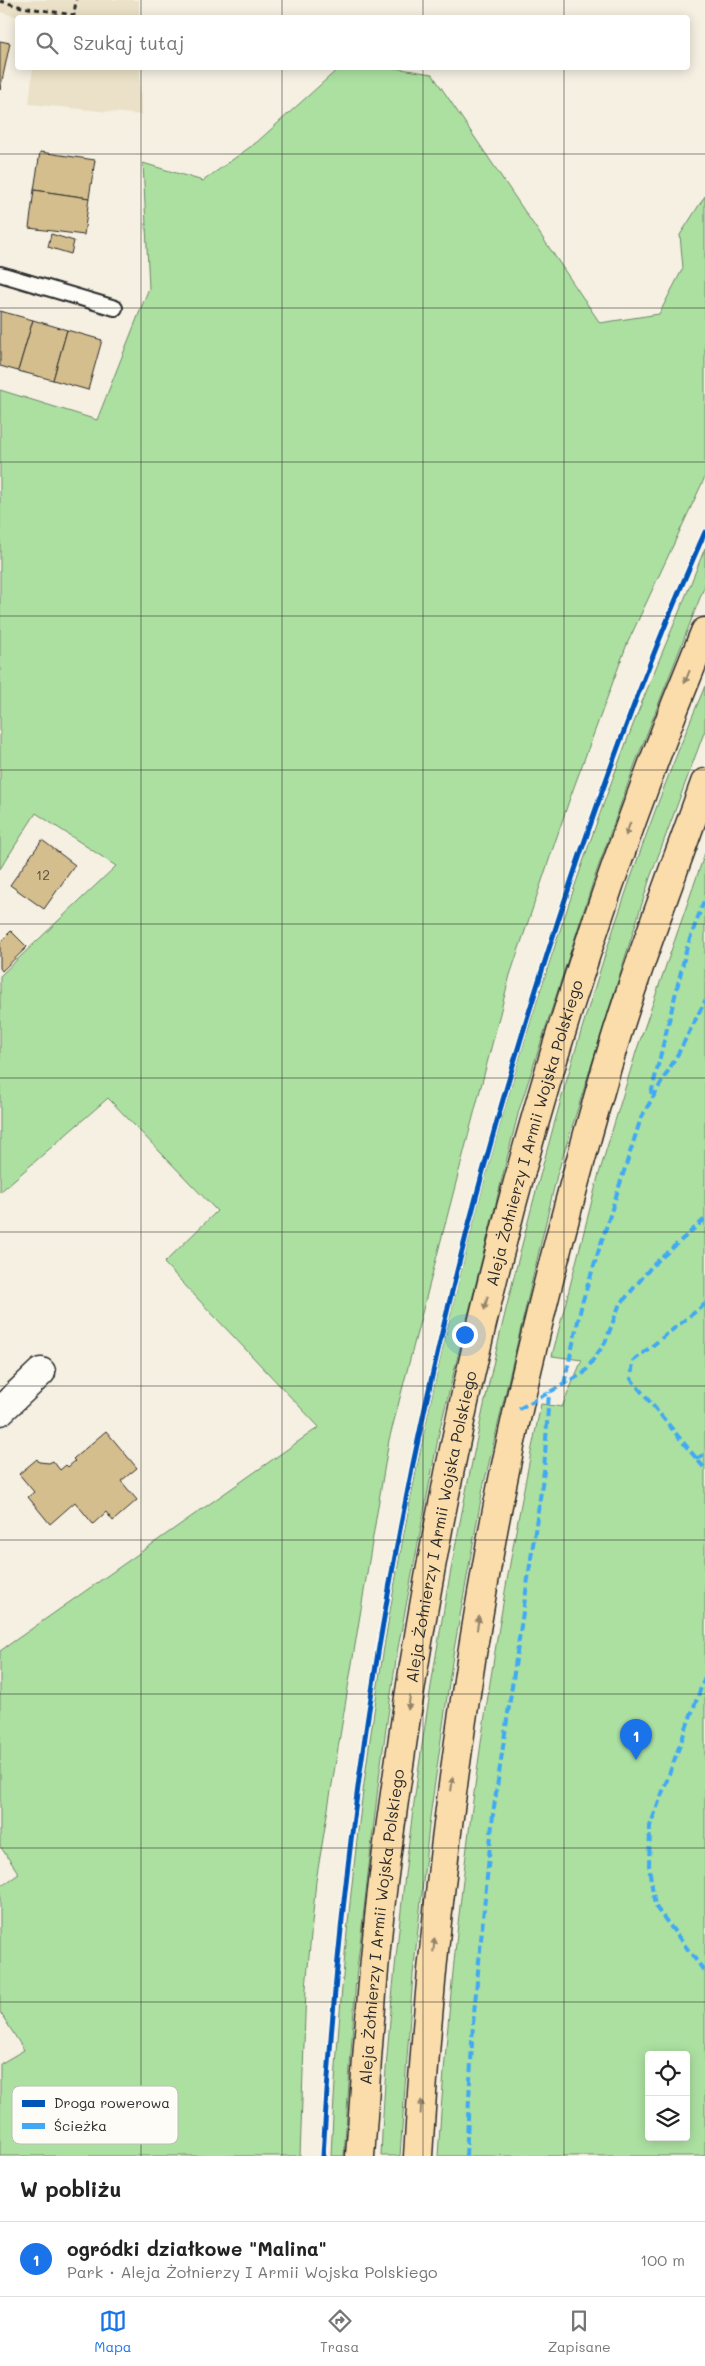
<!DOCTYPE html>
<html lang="pl">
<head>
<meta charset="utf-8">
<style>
  body { margin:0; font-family:Mali,sans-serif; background:#f2f2f2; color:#222 }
  .controls { position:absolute; right:15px; bottom:15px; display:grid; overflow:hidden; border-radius:5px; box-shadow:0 2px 12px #0003 }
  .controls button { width:45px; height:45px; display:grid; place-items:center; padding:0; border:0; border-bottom:1px solid #e0e0e0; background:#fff; color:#222; font:25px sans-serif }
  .you { position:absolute; left:464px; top:1334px; width:18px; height:18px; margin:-12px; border:4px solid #fff; border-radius:50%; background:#1a73e8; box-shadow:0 0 0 8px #1a73e833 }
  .badge { display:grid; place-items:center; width:32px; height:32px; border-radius:50%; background:#1a73e8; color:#fff; font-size:16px; font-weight:700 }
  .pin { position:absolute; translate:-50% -41px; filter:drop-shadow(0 1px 2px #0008) }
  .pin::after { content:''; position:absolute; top:26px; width:18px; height:15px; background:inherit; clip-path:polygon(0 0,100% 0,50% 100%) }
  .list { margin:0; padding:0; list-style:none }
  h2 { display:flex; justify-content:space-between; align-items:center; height:65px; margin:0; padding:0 20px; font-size:21px }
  h2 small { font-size:16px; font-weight:400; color:#767676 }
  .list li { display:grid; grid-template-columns:32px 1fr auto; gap:15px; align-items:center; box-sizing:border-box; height:75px; padding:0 20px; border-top:1px solid #e0e0e0 }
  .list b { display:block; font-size:19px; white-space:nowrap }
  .list p { margin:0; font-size:16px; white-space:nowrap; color:#767676 }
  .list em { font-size:16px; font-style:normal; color:#767676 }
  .icon { flex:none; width:28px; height:28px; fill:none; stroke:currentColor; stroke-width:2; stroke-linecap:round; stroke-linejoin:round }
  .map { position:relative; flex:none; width:705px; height:2156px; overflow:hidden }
  .search { position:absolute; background:#fff; box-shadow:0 2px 12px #0003; left:15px; right:15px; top:15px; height:55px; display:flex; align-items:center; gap:12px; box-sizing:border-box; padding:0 18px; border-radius:5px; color:#767676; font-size:19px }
  .sheet { height:140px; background:#fff }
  nav { display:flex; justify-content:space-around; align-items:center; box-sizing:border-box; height:70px; border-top:1px solid #e0e0e0; background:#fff; font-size:14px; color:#767676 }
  nav a { display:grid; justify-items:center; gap:2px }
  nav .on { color:#1a73e8 }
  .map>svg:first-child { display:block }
  .built { fill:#ebe1c8 }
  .green { fill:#ace0a1; stroke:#6c8666; fill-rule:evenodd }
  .building { fill:#d5be8d; stroke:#2b2b2b }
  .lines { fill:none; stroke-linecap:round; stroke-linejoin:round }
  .lane-casing { stroke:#2b2b2b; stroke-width:18 }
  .street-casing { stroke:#2b2b2b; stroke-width:31 }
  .primary-casing { stroke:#2b2b2b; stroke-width:31 }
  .path { stroke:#2b2b2b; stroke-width:3; stroke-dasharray:5 4; stroke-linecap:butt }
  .lane { stroke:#fdfcf7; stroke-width:14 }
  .street { stroke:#fdfcf7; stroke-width:28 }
  .primary { stroke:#fbddab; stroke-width:28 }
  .quiet { stroke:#3fa9f5; stroke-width:4; stroke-dasharray:8 4; stroke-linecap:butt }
  .cycleway-casing { stroke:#fdfcf7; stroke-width:8 }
  .cycleway { stroke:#0057b8; stroke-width:5 }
  .oneway { fill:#93846b }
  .grid { fill:none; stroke:#2b2b2b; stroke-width:1; stroke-opacity:0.55 }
  .labels { text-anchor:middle; stroke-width:4; stroke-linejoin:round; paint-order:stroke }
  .number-label { font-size:14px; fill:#565044 }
  .street-label { font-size:16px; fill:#2b2b2b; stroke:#fdfcf7 }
  .key { fill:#fdfcf7; stroke:#bebdba; stroke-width:1 }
  .key-label { font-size:14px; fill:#2b2b2b }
</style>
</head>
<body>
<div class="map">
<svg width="705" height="2156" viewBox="0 0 705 2156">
  <rect width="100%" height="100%" fill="#f5f0e2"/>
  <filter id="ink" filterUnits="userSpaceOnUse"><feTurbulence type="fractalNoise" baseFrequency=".02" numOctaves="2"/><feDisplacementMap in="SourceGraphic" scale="10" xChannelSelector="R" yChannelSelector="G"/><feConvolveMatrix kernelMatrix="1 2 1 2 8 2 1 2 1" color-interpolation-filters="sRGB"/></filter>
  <g filter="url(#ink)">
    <g class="built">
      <polygon points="0,0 139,0 139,17 18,17 0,12"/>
      <polygon points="33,68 140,68 141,115 29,104"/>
    </g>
    <g class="green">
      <polygon points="339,68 395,68 432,74 600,323 659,314 683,268 680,235 705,196 705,477 627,644 571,795 510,975 389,1440 316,1881 306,1988 300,2156 0,2156 0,2064 24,2050 0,2012 0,1887 19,1874 0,1846 0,1651 319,1427 164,1263 217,1211 108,1098 0,1192 0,976 116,866 36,813 0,869 0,390 97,420 149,288 143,163 203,181 257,142"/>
      <path d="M 705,548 L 705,585 L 635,764 L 594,879 L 519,1110 L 440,1428 L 397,1653 L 380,1770 L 356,1978 L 344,2156 L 331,2156 C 349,1765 420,1374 537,1001 C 569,901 603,800 642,702 C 663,650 685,599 705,548 Z"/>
      <path d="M 705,686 L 705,730 L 650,878 L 557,1175 L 483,1488 L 453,1655 L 430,1817 L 413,1975 L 400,2156 L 381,2156 C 384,2080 391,2004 399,1929 C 420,1727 455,1528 501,1330 C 553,1113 617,892 705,686 Z"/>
      <path d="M 705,853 L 705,2156 L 438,2156 C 454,1903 489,1652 541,1404 L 562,1407 L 582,1360 L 552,1356 L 598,1177 L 637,1049 ZM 649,2055 L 686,2055 L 686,2137 L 649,2137 Z"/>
    </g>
    <g class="building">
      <polygon points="0,41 10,43 0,90"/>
      <polygon points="40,152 95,160 89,198 34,190"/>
      <polygon points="34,190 89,198 84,235 29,228"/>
      <polygon points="51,234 74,241 71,254 48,247"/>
      <polygon points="0,311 33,320 18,371 0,366"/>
      <polygon points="33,320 67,330 53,380 18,371"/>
      <polygon points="67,330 102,340 88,390 53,380"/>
      <polygon points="42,840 75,865 44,909 10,885"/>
      <polygon points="11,931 27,947 2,971 0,968 0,942"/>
      <polygon points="106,1431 137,1468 121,1481 137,1500 113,1521 106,1512 93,1524 75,1502 50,1524 28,1497 34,1492 19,1474 37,1459 39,1462 49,1463 53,1461 60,1470 66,1465 68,1467 75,1461 73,1459"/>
    </g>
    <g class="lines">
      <defs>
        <polyline id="lane" points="0,274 115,308"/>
        <polyline id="street" points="0,1411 41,1372"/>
        <g id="primary">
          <path id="s1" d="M 360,2156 C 366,2080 370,2004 378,1928 C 385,1857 396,1787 406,1717 C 462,1345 561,980 705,632"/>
          <path d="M 418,2156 C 430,1946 455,1738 493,1531 C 521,1381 560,1231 602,1084 C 631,982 669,883 705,783"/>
        </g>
      </defs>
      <use href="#lane" class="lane-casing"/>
      <use href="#street" class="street-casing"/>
      <use href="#primary" class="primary-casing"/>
      <polyline class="path" points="0,1 22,7 74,15 76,0"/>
      <use href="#lane" class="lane"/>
      <use href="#street" class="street"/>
      <use href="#primary" class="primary"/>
      <g class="quiet">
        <polyline points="651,1094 687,947 705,898"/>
        <polyline points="705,1304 633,1361 631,1379 705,1469"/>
        <polyline points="564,1384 582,1303 641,1118 679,1052 705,1001"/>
        <polyline points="519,1409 584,1373 605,1343 619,1306 652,1266 705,1219"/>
        <polyline points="696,1459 705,1454"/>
        <polyline points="705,1677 650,1826 649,1867 655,1906 705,1972"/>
        <polyline points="466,2156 473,2024 493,1814 544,1471 549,1392"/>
      </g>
      <defs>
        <path id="cycleway" d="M 323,2156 C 344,1770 413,1392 526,1022 C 577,856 634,691 705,532"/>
      </defs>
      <use href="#cycleway" class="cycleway-casing"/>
      <use href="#cycleway" class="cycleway"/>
    </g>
    <defs><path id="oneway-solid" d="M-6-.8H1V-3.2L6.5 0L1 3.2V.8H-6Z" transform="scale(1.25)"/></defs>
    <g class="oneway">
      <use href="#oneway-solid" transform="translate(687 677) rotate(112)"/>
      <use href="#oneway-solid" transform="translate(628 829) rotate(110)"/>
      <use href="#oneway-solid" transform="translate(486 1303) rotate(104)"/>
      <use href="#oneway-solid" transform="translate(478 1623) rotate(-81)"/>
      <use href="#oneway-solid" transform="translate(409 1703) rotate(98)"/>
      <use href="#oneway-solid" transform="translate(452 1784) rotate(-83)"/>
      <use href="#oneway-solid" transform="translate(434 1945) rotate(-84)"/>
      <use href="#oneway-solid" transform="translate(421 2107) rotate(-87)"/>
    </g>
  </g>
  <path class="grid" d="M 141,0 L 141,18M 282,0 L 282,18M 423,0 L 423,18M 564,0 L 564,18M 141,68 L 141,2156M 282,68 L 282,2156M 423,68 L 423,2156M 564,68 L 564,2156M 0,154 L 705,154M 0,308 L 705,308M 0,462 L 705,462M 0,616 L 705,616M 0,770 L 705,770M 0,924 L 705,924M 0,1078 L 705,1078M 0,1232 L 705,1232M 0,1386 L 705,1386M 0,1540 L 705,1540M 0,1694 L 705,1694M 0,1848 L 705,1848M 0,2002 L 705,2002"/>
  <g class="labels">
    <g class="number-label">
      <text x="43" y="880">12</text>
    </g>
    <g class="street-label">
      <text dy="6" stroke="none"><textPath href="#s1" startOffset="1040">Aleja Żołnierzy I Armii Wojska Polskiego</textPath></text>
      <text dy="6" stroke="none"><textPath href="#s1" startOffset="635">Aleja Żołnierzy I Armii Wojska Polskiego</textPath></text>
      <text dy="6" stroke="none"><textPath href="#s1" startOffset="230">Aleja Żołnierzy I Armii Wojska Polskiego</textPath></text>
    </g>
  </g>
  <rect x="12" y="2086" width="166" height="58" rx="8" class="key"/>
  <rect x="22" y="2100" width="23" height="7" fill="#0057b8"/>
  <rect x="22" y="2123" width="23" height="6" fill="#3fa9f5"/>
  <g class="key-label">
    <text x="54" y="2108">Droga rowerowa</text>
    <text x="54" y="2131">Ścieżka</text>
  </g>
</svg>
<div class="controls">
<button><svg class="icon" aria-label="locate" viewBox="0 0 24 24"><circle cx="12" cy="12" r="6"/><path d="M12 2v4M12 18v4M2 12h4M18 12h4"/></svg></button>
<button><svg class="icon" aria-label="layers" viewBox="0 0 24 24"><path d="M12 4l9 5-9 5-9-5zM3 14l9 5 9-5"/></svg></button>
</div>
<div class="you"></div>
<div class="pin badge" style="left:636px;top:1760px">1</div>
<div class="search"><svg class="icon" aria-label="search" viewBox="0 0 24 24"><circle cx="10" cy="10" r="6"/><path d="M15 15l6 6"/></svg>Szukaj tutaj</div>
</div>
<section class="sheet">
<h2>W pobliżu<small></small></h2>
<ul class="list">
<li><span class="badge">1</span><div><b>ogródki działkowe &quot;Malina&quot;</b><p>Park · Aleja Żołnierzy I Armii Wojska Polskiego</p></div><em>100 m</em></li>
</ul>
</section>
<nav>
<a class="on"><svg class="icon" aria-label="map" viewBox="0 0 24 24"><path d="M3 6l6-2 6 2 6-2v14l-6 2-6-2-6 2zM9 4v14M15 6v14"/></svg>Mapa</a>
<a><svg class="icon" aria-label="directions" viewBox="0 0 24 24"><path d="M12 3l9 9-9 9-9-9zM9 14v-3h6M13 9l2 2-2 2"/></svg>Trasa</a>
<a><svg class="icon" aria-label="saved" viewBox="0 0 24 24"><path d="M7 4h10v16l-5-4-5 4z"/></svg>Zapisane</a>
</nav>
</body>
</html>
